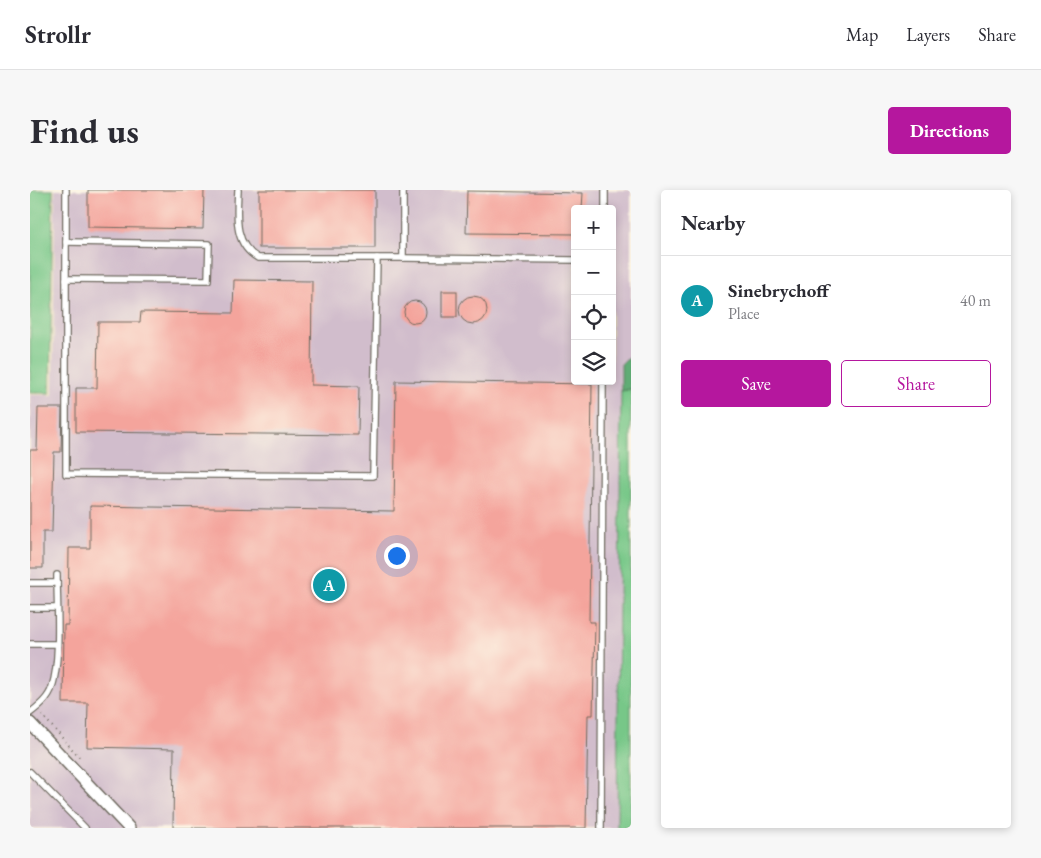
<!DOCTYPE html>
<html lang="en">
<head>
<meta charset="utf-8">
<style>
  body { margin:0; font-family:"EB Garamond",serif; background:#f7f7f7; color:#2b2b33 }
  .controls { position:absolute; right:15px; top:15px; display:grid; overflow:hidden; border-radius:5px; box-shadow:0 2px 8px #0003 }
  .controls button { width:45px; height:45px; display:grid; place-items:center; padding:0; border:0; border-bottom:1px solid #e1e1e2; background:#fff; color:#2b2b33; font:25px sans-serif }
  .you { position:absolute; left:366px; top:365px; width:18px; height:18px; margin:-12px; border:4px solid #fff; border-radius:50%; background:#1a73e8; box-shadow:0 0 0 8px #1a73e833 }
  .badge { display:grid; place-items:center; width:32px; height:32px; border-radius:50%; background:#b5179e; color:#fff; font-size:16px; font-weight:700 }
  .pin { position:absolute; translate:-50% -50%; border:2px solid #fff; box-shadow:0 1px 5px #0006 }
  .list { margin:0; padding:0; list-style:none }
  h2 { display:flex; justify-content:space-between; align-items:center; height:65px; margin:0; padding:0 20px; font-size:21px }
  h2 small { font-size:16px; font-weight:400; color:#7c7c81 }
  .list li { display:grid; grid-template-columns:32px 1fr auto; gap:15px; align-items:center; box-sizing:border-box; height:90px; padding:0 20px; border-top:1px solid #e1e1e2 }
  .list b { display:block; font-size:19px; white-space:nowrap }
  .list p { margin:0; font-size:16px; white-space:nowrap; color:#7c7c81 }
  .list em { font-size:16px; font-style:normal; color:#7c7c81 }
  .actions { display:flex; gap:10px; padding:15px 20px }
  .actions a { flex:1; padding:11px 0; border:1px solid #b5179e; border-radius:5px; text-align:center; font-size:18px; color:#b5179e }
  .actions .main { background:#b5179e; color:#fff }
  .icon { flex:none; width:28px; height:28px; fill:none; stroke:currentColor; stroke-width:2; stroke-linecap:round; stroke-linejoin:round }
  .map { position:relative; flex:none; width:601px; height:638px; overflow:hidden; border-radius:5px }
  header { display:flex; align-items:center; gap:30px; box-sizing:border-box; height:70px; padding:0 25px; background:#fff; border-bottom:1px solid #e1e1e2 }
  header strong { font-size:24px }
  nav { display:flex; gap:28px; margin-inline-start:auto; font-size:18px }
  .intro { display:flex; align-items:center; justify-content:space-between; box-sizing:border-box; height:120px; padding:0 30px }
  h1 { margin:0; font-size:35px }
  .button { padding:12px 22px; border-radius:5px; background:#b5179e; color:#fff; font-size:18px; font-weight:700 }
  main { display:flex; gap:30px; padding:0 30px }
  aside { flex:1; background:#fff; border-radius:5px; box-shadow:0 2px 8px #0003 }
  .map>svg:first-child { display:block }
  .industrial { fill:#d1bdcc; fill-rule:evenodd }
  .green { fill:#77c788; stroke:#51795a }
  .forest { fill:#61ac74; stroke:#466c50 }
  .building { fill:#f4a49c }
  .lines { fill:none; stroke-linecap:round; stroke-linejoin:round }
  .lane-casing { stroke:#6f6b60; stroke-width:8 }
  .street-casing { stroke:#6f6b60; stroke-width:14 }
  .path { stroke:#6f6b60; stroke-width:2; stroke-dasharray:1 4; stroke-linecap:butt }
  .lane { stroke:#fff; stroke-width:5.5 }
  .street { stroke:#fff; stroke-width:11 }
</style>
</head>
<body>
<header>
<strong>Strollr</strong>
<nav><a>Map</a><a>Layers</a><a>Share</a></nav>
</header>
<div class="intro"><h1>Find us</h1><a class="button">Directions</a></div>
<main>
<div class="map">
<svg width="601" height="638" viewBox="0 0 601 638">
  <rect width="100%" height="100%" fill="#fcf5e5"/>
  <filter id="ink" filterUnits="userSpaceOnUse"><feTurbulence type="fractalNoise" baseFrequency=".02" numOctaves="2"/><feDisplacementMap in="SourceGraphic" scale="10" xChannelSelector="R" yChannelSelector="G"/><feConvolveMatrix kernelMatrix="1 2 1 2 8 2 1 2 1" color-interpolation-filters="sRGB"/></filter>
  <filter id="wash" filterUnits="userSpaceOnUse"><feTurbulence type="fractalNoise" baseFrequency=".0096" numOctaves="4" result="noise"/><feDisplacementMap in="SourceGraphic" scale="20" xChannelSelector="R" yChannelSelector="G"/><feGaussianBlur stdDeviation="1.12" result="paint"/><feColorMatrix in="noise" values="0 0 0 0 0 0 0 0 0 0 0 0 0 0 0 0 0 1.4 0 .05"/><feComposite in="paint" operator="in"/></filter>
  <g filter="url(#wash)">
    <rect width="100%" height="100%" fill="#ede3c2"/>
    <path class="industrial" d="M 25,0 L 601,0 L 601,164 L 591,174 L 587,638 L 0,638 L 0,205 L 23,205 ZM 545,19 L 582,19 L 582,191 L 545,191 Z"/>
    <g class="green">
      <polygon points="0,0 23,0 20,203 0,203"/>
      <polygon points="601,199 601,638 587,638 591,201"/>
    </g>
    <polygon class="forest" points="601,164 601,199 591,201 591,174"/>
    <g id="blocks">
      <g class="building">
        <polygon points="58,0 174,0 173,39 58,37"/>
        <rect x="229" y="0" width="116" height="58"/>
        <polygon points="437,1 553,3 552,19 545,19 545,44 436,43"/>
        <polygon points="204,90 282,91 281,195 329,196 328,245 46,242 46,198 67,198 68,132 110,132 111,122 203,123"/>
        <rect x="412" y="101" width="15" height="26"/>
        <circle cx="443" cy="120" r="14"/>
        <circle cx="385" cy="122" r="11"/>
        <polygon points="366,191 562,194 559,432 565,432 563,525 558,525 556,638 143,638 144,559 57,557 58,513 33,513 34,435 38,435 39,358 60,358 60,316 364,321"/>
        <polygon points="8,218 32,218 31,262 24,262 22,342 13,342 13,378 0,378 0,260 7,260"/>
      </g>
    </g>
  </g>
  <g filter="url(#ink)">
    <use href="#blocks" fill-opacity="0" stroke="#6f6b60" stroke-width="1"/>
    <g class="lines">
      <defs>
        <g id="lane">
          <polyline points="36,0 36,284 343,286 347,68"/>
          <path d="M 208,0 C 207,25 203,54 228,68 L 373,68 L 373,0"/>
          <polyline points="575,19 575,0"/>
          <polyline points="373,68 545,70"/>
          <polyline points="36,89 178,90 179,54 36,52"/>
          <polyline points="0,393 27,393"/>
          <polyline points="0,418 27,418"/>
          <polyline points="0,454 26,454"/>
          <path d="M 0,523 C 9,516 19,508 22,497 C 31,470 27,414 27,385"/>
          <polyline points="0,582 55,638"/>
          <polyline points="571,638 573,191"/>
        </g>
        <polyline id="street" points="0,533 99,638"/>
      </defs>
      <use href="#lane" class="lane-casing"/>
      <use href="#street" class="street-casing"/>
      <polyline class="path" points="12,525 50,568"/>
      <use href="#lane" class="lane"/>
      <use href="#street" class="street"/>
    </g>
  </g>
</svg>
<div class="controls">
<button>+</button>
<button>−</button>
<button><svg class="icon" aria-label="locate" viewBox="0 0 24 24"><circle cx="12" cy="12" r="6"/><path d="M12 2v4M12 18v4M2 12h4M18 12h4"/></svg></button>
<button><svg class="icon" aria-label="layers" viewBox="0 0 24 24"><path d="M12 4l9 5-9 5-9-5zM3 14l9 5 9-5"/></svg></button>
</div>
<div class="you"></div>
<div class="pin badge" style="left:299px;top:395px;background:#0f9aa8">A</div>
</div>
<aside>
<h2>Nearby<small></small></h2>
<ul class="list">
<li><span class="badge" style="background:#0f9aa8">A</span><div><b>Sinebrychoff</b><p>Place</p></div><em>40 m</em></li>
</ul>
<div class="actions"><a class="main">Save</a><a>Share</a></div>
</aside>
</main>
</body>
</html>
